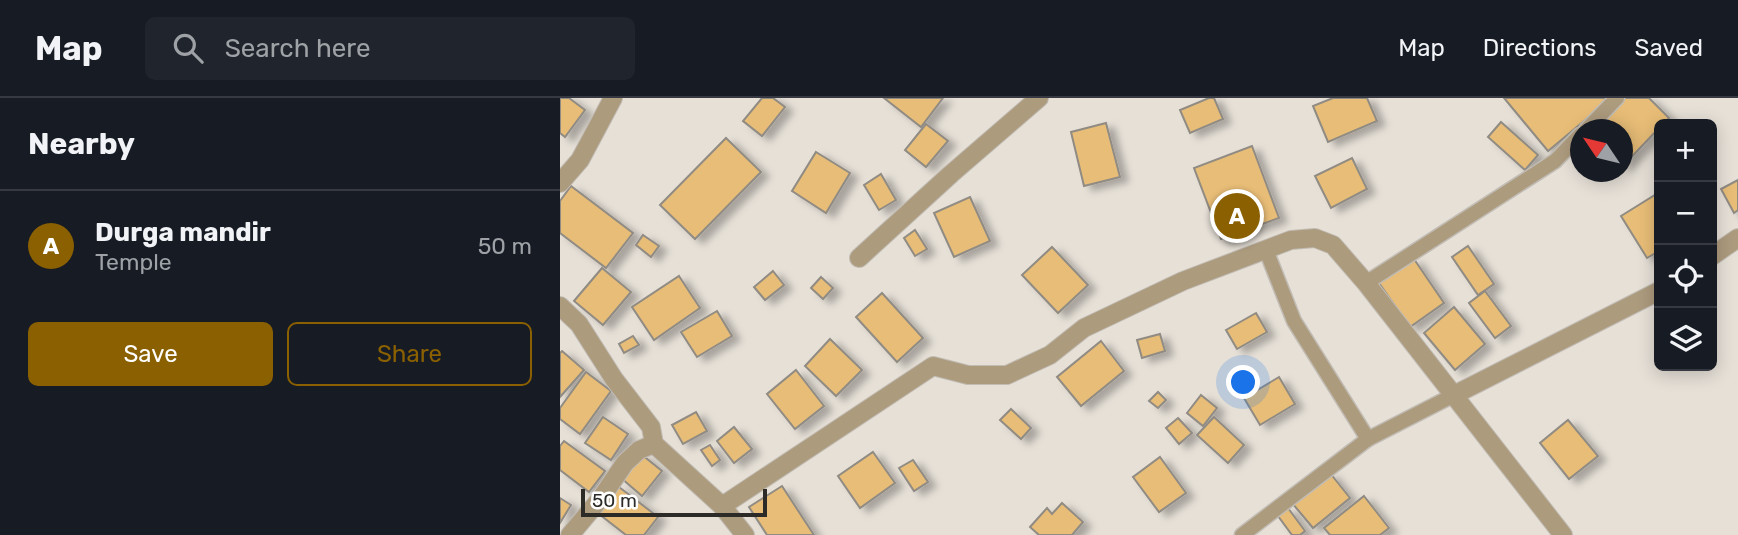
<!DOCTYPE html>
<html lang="en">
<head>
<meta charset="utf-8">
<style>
  body { margin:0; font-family:Rubik,sans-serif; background:#20242c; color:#f1f3f6 }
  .controls { position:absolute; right:21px; top:21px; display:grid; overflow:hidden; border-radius:10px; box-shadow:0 4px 18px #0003 }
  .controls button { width:63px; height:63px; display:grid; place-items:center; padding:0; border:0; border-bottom:2px solid #363941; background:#171b24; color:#f1f3f6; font:35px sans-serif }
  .compass { position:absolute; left:1010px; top:21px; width:63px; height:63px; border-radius:50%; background:#171b24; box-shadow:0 4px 18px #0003; rotate:305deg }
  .scale { position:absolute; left:21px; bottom:18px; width:186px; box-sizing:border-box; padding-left:7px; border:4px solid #2d2b28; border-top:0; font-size:19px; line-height:24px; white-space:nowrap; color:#2d2b28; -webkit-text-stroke:5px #fff; paint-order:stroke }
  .you { position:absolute; left:684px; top:285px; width:24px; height:24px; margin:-18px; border:5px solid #fff; border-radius:50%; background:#1a73e8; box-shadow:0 0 0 10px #1a73e833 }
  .badge { display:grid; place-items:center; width:46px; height:46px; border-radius:50%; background:#8a6001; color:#fff; font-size:23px; font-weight:700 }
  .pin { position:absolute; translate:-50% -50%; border:4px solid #fff; box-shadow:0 2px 7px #0006 }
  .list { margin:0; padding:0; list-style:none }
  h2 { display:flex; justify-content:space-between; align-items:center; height:91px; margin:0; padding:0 28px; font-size:30px }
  h2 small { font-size:23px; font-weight:400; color:#9ea1a6 }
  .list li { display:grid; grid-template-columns:46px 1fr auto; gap:21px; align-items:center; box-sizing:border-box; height:112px; padding:0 28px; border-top:2px solid #363941 }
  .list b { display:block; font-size:26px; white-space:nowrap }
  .list p { margin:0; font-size:23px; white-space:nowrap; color:#9ea1a6 }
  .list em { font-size:23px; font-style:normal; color:#9ea1a6 }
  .actions { display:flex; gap:14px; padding:21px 28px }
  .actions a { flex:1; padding:16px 0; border:2px solid #8a6001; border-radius:10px; text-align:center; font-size:24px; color:#8a6001 }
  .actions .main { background:#8a6001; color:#fff }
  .icon { flex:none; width:38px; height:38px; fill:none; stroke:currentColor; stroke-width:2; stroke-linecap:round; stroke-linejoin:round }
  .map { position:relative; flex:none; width:1178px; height:437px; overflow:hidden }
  header { display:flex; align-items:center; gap:42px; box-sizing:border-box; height:98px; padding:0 35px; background:#171b24; border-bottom:2px solid #363941 }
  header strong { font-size:33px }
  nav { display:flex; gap:38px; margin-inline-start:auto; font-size:24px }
  .search { width:490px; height:63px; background:#20242c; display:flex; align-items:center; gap:18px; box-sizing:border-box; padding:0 24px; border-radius:10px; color:#9ea1a6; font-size:26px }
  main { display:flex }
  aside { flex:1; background:#171b24 }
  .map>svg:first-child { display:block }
  .building { fill:#e8bd77; stroke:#908b83; stroke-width:2; filter:url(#shadow) }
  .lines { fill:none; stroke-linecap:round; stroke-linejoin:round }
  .service-casing { stroke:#c1bcb4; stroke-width:17 }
  .minor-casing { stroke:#c1bcb4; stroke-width:20 }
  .service { stroke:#ad9b7e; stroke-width:14 }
  .minor { stroke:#ad9b7e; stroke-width:18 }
</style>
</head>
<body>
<header>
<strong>Map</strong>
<div class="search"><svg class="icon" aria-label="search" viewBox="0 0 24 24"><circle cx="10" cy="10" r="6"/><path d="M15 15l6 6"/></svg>Search here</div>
<nav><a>Map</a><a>Directions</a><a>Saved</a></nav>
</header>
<main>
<aside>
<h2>Nearby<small></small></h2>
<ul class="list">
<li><span class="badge">A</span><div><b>Durga mandir</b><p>Temple</p></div><em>50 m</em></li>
</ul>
<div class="actions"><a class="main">Save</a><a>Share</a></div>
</aside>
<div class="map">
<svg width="1178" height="437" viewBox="0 0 1178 437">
  <defs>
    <filter id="shadow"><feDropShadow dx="8" dy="4.5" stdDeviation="3.5" flood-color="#0004"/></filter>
  </defs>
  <rect width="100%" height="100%" fill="#e6e0d7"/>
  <g class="building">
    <polygon points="0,0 9,0 25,12 5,39 0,35"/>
    <polygon points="202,0 213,0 225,9 202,38 183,23"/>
    <polygon points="324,0 383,0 361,29"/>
    <polygon points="649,0 654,0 663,21 630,35 620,12"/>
    <polygon points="773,0 807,0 817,23 768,44 753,8"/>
    <polygon points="944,0 1044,0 1047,4 988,53"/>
    <polygon points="1064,0 1089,0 1109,20 1103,26 1099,26 1099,30 1062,69 1062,32 1034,32"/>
    <polygon points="941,24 978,57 965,72 928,39"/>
    <polygon points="546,25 560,79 524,88 511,34"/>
    <polygon points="366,26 388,43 366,69 345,52"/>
    <polygon points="166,40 201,74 135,141 100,107"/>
    <polygon points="692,48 719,120 661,141 634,70"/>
    <polygon points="256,54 290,75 266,115 232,93"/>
    <polygon points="792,60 807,91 771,110 755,78"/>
    <polygon points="321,76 336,102 319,112 304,87"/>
    <polygon points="1178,82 1178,112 1174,115 1161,91"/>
    <polygon points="11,88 73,135 46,170 0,135 0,103"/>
    <polygon points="1098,95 1099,153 1087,160 1061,118"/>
    <polygon points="410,99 430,143 394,159 374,115"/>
    <polygon points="355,132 367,151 355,158 344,140"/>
    <polygon points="83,137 99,148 91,159 76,147"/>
    <polygon points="908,148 934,186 918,197 892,159"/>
    <polygon points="492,149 528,187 498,215 462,177"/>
    <polygon points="854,161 884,205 850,229 819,185"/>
    <polygon points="42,170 71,194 43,227 14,203"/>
    <polygon points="213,173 224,187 205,202 194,189"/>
    <polygon points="119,178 140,210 94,242 72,209"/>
    <polygon points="261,179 273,190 263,201 251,190"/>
    <polygon points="925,193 951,228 935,240 909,205"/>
    <polygon points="322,195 363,240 337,264 296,219"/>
    <polygon points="894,209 925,246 895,272 864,235"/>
    <polygon points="157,213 172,238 137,259 121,234"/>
    <polygon points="696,215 707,234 677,251 666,232"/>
    <polygon points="600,236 605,253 582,260 577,242"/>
    <polygon points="73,238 79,247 64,255 59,246"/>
    <polygon points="270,241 302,272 276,298 245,268"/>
    <polygon points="541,243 564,273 521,308 497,279"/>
    <polygon points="2,253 24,272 0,299 0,255"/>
    <polygon points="236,272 264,308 235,331 207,296"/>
    <polygon points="26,274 51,293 20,336 0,321 0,310"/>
    <polygon points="719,279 735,306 700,327 684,300"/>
    <polygon points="598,294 606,302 598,310 589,303"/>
    <polygon points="641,297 657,310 643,328 627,315"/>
    <polygon points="451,311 471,330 461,341 440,322"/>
    <polygon points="136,314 147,333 123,346 112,327"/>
    <polygon points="43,319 68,336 51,362 25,345"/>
    <polygon points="654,319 684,347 668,365 637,337"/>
    <polygon points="618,320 632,335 619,346 606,330"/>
    <polygon points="1008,322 1038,358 1009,381 980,345"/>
    <polygon points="174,329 192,351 174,365 157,343"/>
    <polygon points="4,343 45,373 29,394 0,372 0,348"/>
    <polygon points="150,347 160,362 152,368 141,352"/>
    <polygon points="313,354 335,385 300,410 278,378"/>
    <polygon points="81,356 102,373 82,398 61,380"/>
    <polygon points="600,359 626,395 599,414 573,379"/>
    <polygon points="353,362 368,384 354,393 339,370"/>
    <polygon points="770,375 790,400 753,430 732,405"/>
    <polygon points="222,388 254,437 207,437 189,409"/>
    <polygon points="59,389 98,419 84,437 66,437 39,416"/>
    <polygon points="804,398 829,430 820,437 770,437 764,430"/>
    <polygon points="0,400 11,407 0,425"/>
    <polygon points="502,405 523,424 512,437 479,437 470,429 487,410 492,416"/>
    <polygon points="728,410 745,433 740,437 732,437 718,418"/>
  </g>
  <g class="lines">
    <defs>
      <g id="service">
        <polyline points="1026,32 1057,0"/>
        <polyline points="706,152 734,223 808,341 894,297"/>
        <polyline points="806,185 995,63 1020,37"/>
        <polyline points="682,437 808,341"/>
      </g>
      <g id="minor">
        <polyline points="0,85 20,62 53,0"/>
        <polyline points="1152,158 1178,140"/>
        <polyline points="299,160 391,76 479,0"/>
        <polyline points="0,208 19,226 54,281 91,329 94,346 162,408 373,268 408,277 447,277 490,257 524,230 623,183 731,142 755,140 773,147 806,185 1003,437"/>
        <polyline points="894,297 1099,193"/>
        <polyline points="162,408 185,437"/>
        <polyline points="10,437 41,400 65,365 79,352 94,346"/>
      </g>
    </defs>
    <use href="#service" class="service-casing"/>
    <use href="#minor" class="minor-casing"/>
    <use href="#service" class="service"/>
    <use href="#minor" class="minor"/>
  </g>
</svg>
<div class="controls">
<button>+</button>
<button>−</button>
<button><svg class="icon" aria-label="locate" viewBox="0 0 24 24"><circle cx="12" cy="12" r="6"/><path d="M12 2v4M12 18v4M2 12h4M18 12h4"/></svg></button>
<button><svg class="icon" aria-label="layers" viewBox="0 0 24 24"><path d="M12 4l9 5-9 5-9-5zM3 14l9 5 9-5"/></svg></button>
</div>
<svg class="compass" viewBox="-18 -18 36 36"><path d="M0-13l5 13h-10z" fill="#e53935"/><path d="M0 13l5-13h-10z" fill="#9ea1a6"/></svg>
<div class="scale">50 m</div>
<div class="you"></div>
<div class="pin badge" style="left:677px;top:118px">A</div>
</div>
</main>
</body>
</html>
